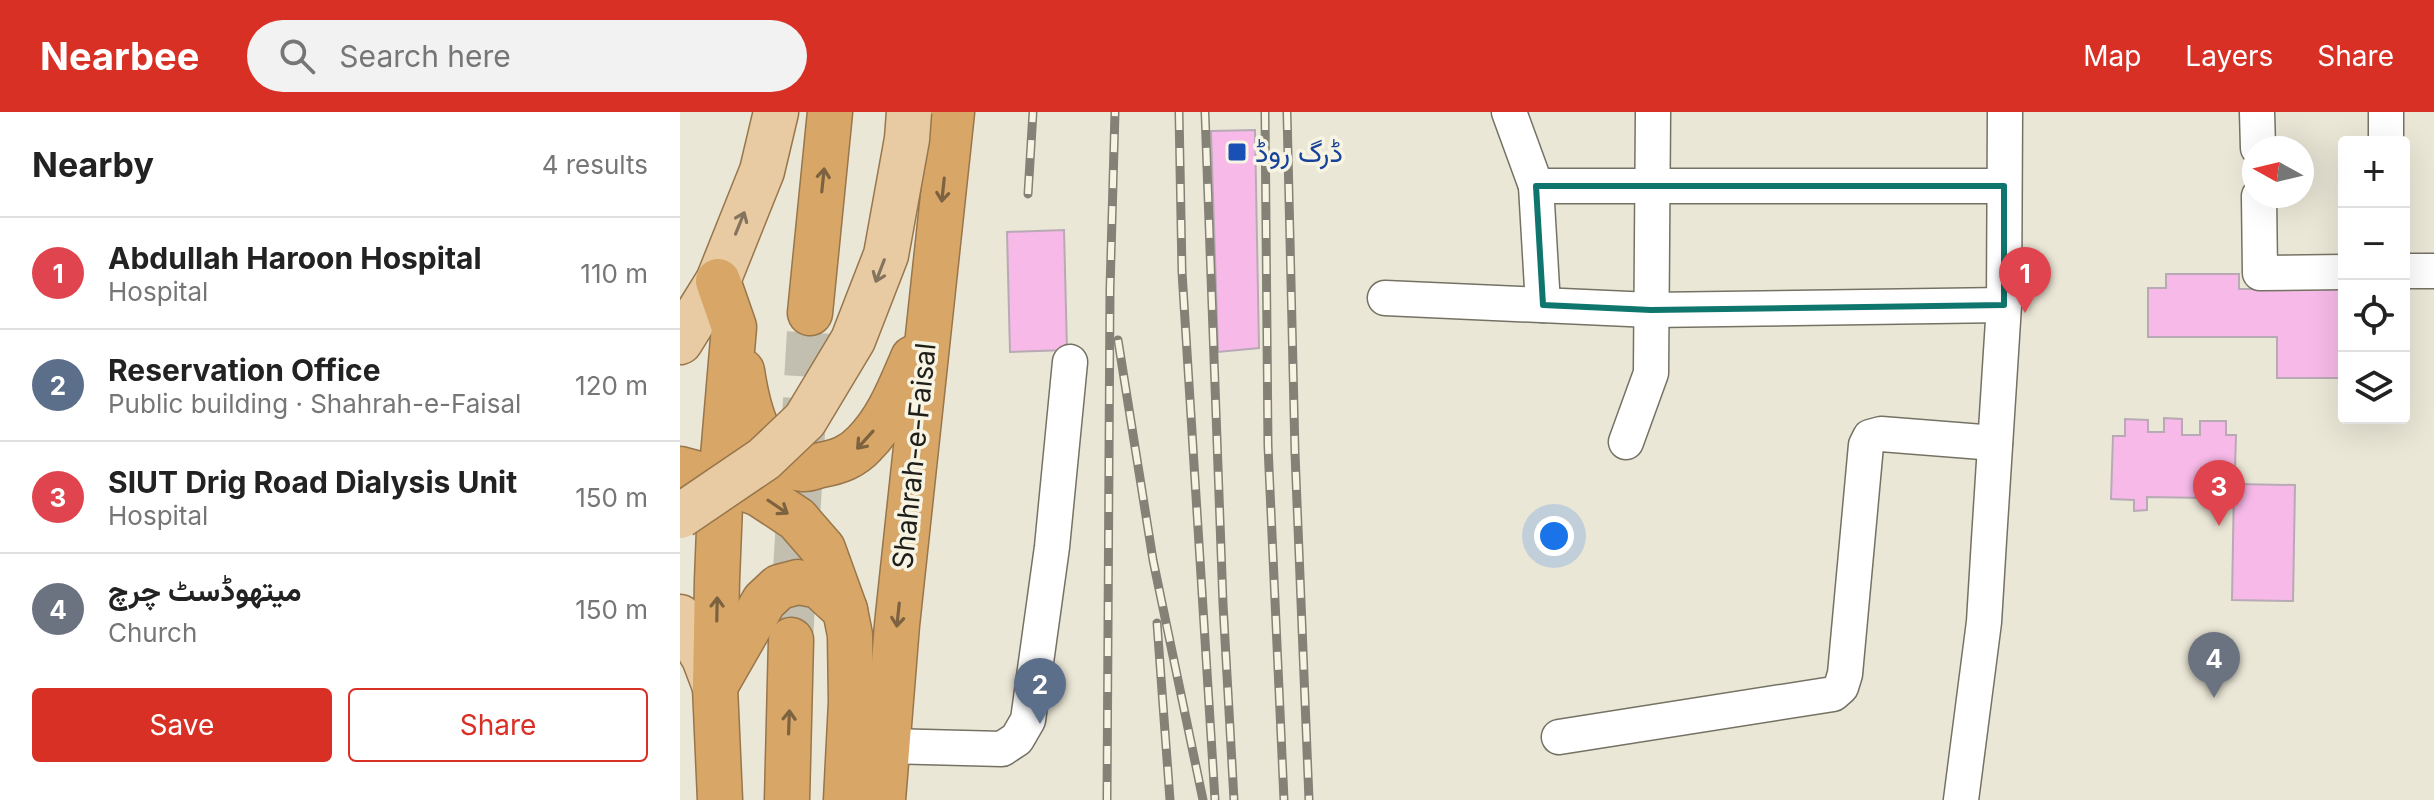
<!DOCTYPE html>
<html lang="en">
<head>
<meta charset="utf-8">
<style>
  body { margin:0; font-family:Inter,Vazirmatn,sans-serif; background:#f2f2f2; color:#222 }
  .controls { position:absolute; right:24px; top:24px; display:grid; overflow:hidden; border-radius:8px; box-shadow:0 8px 32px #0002 }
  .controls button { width:72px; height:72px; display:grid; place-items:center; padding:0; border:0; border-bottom:2px solid #e0e0e0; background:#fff; color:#222; font:40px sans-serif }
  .compass { position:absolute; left:1562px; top:24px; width:72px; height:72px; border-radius:50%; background:#fff; box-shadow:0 8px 32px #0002; rotate:278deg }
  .you { position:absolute; left:874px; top:424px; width:28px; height:28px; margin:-20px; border:6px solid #fff; border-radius:50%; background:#1a73e8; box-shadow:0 0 0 12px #1a73e833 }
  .badge { display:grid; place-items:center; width:52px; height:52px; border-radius:50%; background:#d93025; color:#fff; font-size:26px; font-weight:700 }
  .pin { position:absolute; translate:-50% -66px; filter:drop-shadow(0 2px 4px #0008) }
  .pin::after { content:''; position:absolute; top:42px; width:28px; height:24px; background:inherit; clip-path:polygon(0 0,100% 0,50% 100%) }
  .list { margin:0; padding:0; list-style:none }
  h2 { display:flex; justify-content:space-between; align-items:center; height:104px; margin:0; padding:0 32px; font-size:34px }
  h2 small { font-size:26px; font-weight:400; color:#767676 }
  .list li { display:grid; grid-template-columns:52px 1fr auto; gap:24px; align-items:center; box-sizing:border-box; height:112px; padding:0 32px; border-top:2px solid #e0e0e0 }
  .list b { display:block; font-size:30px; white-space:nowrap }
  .list p { margin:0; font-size:26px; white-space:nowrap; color:#767676 }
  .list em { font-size:26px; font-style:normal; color:#767676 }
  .actions { display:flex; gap:16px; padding:24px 32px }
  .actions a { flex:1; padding:18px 0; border:2px solid #d93025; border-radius:8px; text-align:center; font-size:28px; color:#d93025 }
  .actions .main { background:#d93025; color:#fff }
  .icon { flex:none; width:44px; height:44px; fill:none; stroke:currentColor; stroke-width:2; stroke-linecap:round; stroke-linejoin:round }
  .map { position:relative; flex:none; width:1754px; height:688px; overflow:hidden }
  header { display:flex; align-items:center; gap:48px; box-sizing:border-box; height:112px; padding:0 40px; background:#d93025; color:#fff }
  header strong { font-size:38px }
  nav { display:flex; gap:44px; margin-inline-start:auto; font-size:28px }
  .search { width:560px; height:72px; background:#f2f2f2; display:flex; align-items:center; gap:20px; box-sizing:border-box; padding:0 28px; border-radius:44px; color:#767676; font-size:30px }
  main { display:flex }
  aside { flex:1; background:#fff }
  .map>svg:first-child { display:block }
  .building { fill:#f7b9e8; stroke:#b8aab4; stroke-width:2 }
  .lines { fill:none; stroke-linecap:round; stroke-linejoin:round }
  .highway-tunnel { stroke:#c2bfb1; stroke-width:44; stroke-dasharray:44 22; stroke-linecap:butt }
  .minor-casing { stroke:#757264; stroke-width:37 }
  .major-casing { stroke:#98764b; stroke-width:47 }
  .highway-casing { stroke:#98764b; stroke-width:47 }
  .minor { stroke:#fff; stroke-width:34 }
  .major { stroke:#e8caa3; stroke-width:44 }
  .highway { stroke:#d8a666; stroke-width:44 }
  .rail-casing { stroke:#848176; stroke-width:9 }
  .rail { stroke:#f8f4e4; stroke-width:6; stroke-dasharray:18; stroke-linecap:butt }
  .major-bridge-casing { stroke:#98764b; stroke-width:47; stroke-linecap:butt }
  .major-bridge { stroke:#e8caa3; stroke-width:44 }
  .oneway { stroke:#7c6240 }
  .oneway2 { stroke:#84745e }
  .marked { fill:none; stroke:#0f766e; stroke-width:6; stroke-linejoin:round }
  .transit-dot { fill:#1a4fb4; stroke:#f8f4e4; stroke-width:3 }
  .labels { text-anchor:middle; stroke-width:7; stroke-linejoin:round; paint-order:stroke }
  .transit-label { font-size:28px; fill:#164399; stroke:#f8f4e4; text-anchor:start }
  .street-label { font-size:28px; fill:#201e19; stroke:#f8f4e4 }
</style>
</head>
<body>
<header>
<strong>Nearbee</strong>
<div class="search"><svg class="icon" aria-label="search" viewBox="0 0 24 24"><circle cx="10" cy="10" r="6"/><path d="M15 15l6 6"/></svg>Search here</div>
<nav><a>Map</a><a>Layers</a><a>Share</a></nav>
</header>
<main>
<aside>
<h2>Nearby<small>4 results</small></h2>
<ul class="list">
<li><span class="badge" style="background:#e0444e">1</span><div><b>Abdullah Haroon Hospital</b><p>Hospital</p></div><em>110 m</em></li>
<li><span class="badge" style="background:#5c6f8a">2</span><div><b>Reservation Office</b><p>Public building · Shahrah-e-Faisal</p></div><em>120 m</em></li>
<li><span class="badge" style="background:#e0444e">3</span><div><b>SIUT Drig Road Dialysis Unit</b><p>Hospital</p></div><em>150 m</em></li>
<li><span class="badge" style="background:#6b7280">4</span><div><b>میتھوڈسٹ چرچ</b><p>Church</p></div><em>150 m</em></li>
</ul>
<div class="actions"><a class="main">Save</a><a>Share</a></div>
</aside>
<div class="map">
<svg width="1754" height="688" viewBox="0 0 1754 688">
  <rect width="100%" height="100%" fill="#ebe7d7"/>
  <g class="building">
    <polygon points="575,18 579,236 538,240 531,19"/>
    <polygon points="384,118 387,238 330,240 327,120"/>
    <polygon points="1486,162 1559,162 1559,177 1664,177 1664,266 1597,266 1597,225 1468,225 1468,176 1486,176"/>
    <polygon points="1484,306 1502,307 1502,323 1520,323 1520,309 1546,309 1546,323 1556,323 1554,393 1527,393 1527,386 1467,385 1467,398 1454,399 1454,388 1431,387 1433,324 1445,324 1445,307 1468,308 1468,320 1484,320"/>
    <polygon points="1554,372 1615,373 1613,489 1552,488"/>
  </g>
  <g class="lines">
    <polyline class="highway-tunnel" points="111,528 130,201"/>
    <defs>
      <g id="minor">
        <polyline points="829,0 856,74 1324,74"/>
        <polyline points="1577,0 1578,36"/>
        <polyline points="1706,30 1706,0"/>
        <polyline points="856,74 863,193"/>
        <polyline points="1579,84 1580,161 1664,160"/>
        <polyline points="1724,159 1754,159"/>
        <polyline points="705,186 971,198 1324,193"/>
        <polyline points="946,330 971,261 973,0"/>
        <polyline points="879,625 1153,582 1161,575 1165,562 1186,333 1190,325 1201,322 1315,331"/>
        <polyline points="207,634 322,637 337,627 348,608 372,435 390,250"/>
        <polyline points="1281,688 1304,510 1309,428 1324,193 1325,0"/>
      </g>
      <g id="major">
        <polyline points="0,230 38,169 82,59 96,0"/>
        <polyline points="0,505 24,546 35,575"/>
      </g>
      <g id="highway">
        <polyline points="38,169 54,215 41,368 37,468 35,575 40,688"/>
        <polyline points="130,201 150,0"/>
        <path d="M 62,259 C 67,293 80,354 123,357 C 128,358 136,354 141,353 C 158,350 172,345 184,332 C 208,308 220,276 233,246"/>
        <polyline points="0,357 41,368 79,382 117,407 143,437 165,498"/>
        <polyline points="37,571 84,489 99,475 118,470 139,474 165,498 170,523 171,590 166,688"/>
        <polyline points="107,688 111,528"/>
        <polyline points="203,688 217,513 272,0"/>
      </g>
    </defs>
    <use href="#minor" class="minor-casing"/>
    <use href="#major" class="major-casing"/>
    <use href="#highway" class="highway-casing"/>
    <use href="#minor" class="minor"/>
    <use href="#major" class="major"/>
    <use href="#highway" class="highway"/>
    <defs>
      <g id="rail">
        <polyline points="499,0 502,160 535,688"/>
        <polyline points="525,0 543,492 554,688"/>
        <polyline points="585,0 588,334 604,688"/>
        <polyline points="607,0 615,341 629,688"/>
        <polyline points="348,82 353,0"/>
        <polyline points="438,228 473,448 523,688"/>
        <polyline points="477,511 490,688"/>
        <polyline points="427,688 430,177 435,0"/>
      </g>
    </defs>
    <use href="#rail" class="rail-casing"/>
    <use href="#rail" class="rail"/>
    <defs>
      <polyline id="major-bridge" points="0,404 84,347 125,308 173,228 206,143 227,27 229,0"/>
    </defs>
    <use href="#major-bridge" class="major-bridge-casing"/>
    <use href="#major-bridge" class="major-bridge"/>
  </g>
  <defs><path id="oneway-shaft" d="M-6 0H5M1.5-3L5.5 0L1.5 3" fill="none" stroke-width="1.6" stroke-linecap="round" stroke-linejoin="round" transform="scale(2)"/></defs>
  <g class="oneway">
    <use href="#oneway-shaft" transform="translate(143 68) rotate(-84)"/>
    <use href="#oneway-shaft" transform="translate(263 78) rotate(96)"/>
    <use href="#oneway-shaft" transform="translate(185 328) rotate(132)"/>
    <use href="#oneway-shaft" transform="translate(98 395) rotate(34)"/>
    <use href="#oneway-shaft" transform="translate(37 497) rotate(-89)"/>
    <use href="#oneway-shaft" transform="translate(218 503) rotate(96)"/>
    <use href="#oneway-shaft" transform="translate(109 610) rotate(-88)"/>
  </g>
  <g class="oneway2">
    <use href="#oneway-shaft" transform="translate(60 111) rotate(-68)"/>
    <use href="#oneway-shaft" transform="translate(200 159) rotate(111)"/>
  </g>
  <path class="marked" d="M 856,74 L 1324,74 L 1324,193 L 971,198 L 863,193 Z"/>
  <rect class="transit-dot" x="547" y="30" width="20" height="20" rx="4"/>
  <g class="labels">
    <g class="transit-label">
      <text x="575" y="50">ڈرگ روڈ</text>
    </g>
    <g class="street-label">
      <text transform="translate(234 344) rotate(-84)" y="10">Shahrah-e-Faisal</text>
    </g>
  </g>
</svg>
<div class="controls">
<button>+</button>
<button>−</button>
<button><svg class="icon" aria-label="locate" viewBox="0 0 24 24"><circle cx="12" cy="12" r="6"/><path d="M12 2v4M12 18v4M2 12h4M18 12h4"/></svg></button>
<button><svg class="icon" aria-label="layers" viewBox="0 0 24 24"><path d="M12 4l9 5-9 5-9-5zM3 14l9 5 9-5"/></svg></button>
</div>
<svg class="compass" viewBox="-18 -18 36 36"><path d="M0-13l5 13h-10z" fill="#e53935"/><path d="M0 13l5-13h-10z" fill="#767676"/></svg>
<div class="you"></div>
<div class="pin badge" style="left:1345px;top:201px;background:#e0444e">1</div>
<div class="pin badge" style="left:360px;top:612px;background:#5c6f8a">2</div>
<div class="pin badge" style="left:1539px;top:414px;background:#e0444e">3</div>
<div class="pin badge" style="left:1534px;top:586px;background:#6b7280">4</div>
</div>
</main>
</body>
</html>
